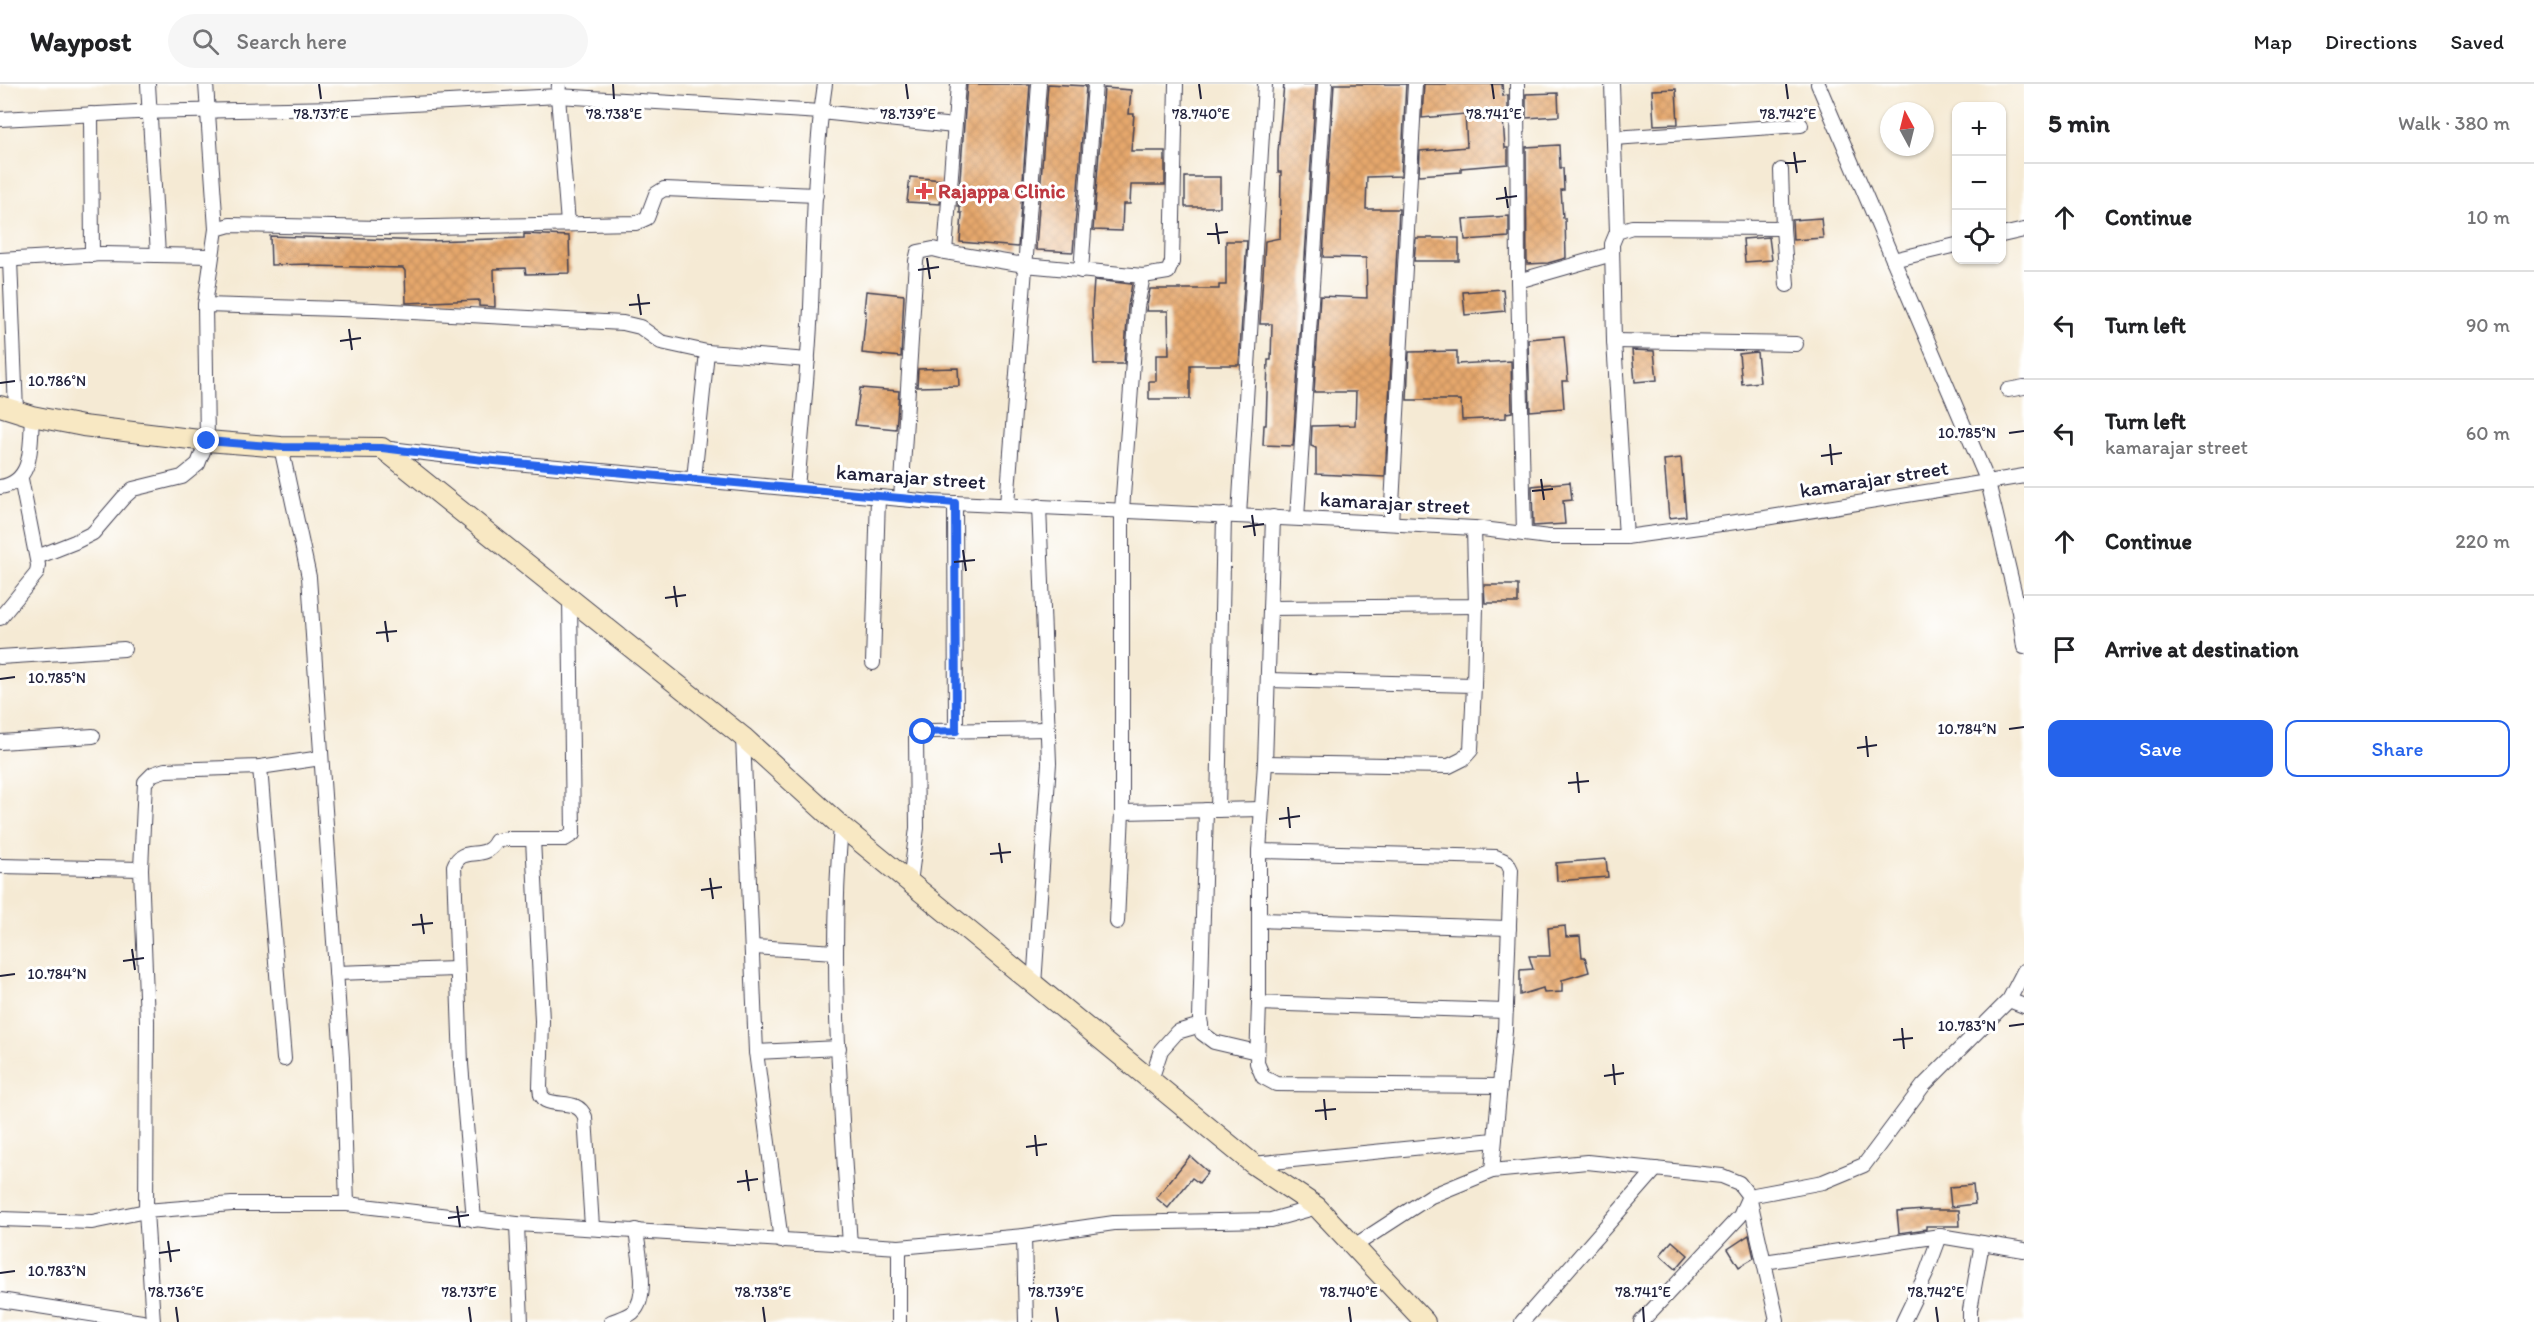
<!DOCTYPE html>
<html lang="en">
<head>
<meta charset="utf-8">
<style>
  body { margin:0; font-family:Itim,sans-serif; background:#f6f6f6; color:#202124 }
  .controls { position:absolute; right:18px; top:18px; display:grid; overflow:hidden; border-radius:12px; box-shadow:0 2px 4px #0004 }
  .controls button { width:54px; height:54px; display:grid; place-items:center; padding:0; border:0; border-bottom:2px solid #e0e0e0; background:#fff; color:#202124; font:30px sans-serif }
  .compass { position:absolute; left:1880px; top:18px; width:54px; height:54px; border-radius:50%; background:#fff; box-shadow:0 2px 4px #0004; rotate:353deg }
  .stop { position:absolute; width:18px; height:18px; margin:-14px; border:4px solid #2563eb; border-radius:50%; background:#fff }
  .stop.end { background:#2563eb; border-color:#fff; box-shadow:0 2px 6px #0008 }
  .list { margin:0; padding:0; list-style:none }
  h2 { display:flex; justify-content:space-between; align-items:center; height:78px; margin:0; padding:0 24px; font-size:26px }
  h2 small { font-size:20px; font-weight:400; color:#757577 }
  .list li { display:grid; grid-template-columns:39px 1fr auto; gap:18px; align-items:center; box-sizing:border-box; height:108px; padding:0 24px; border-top:2px solid #e0e0e0 }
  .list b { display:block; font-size:22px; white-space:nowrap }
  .list p { margin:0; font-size:20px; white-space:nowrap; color:#757577 }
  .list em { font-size:20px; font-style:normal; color:#757577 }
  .actions { display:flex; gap:12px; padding:18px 24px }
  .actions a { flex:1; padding:14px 0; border:2px solid #2563eb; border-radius:12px; text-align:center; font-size:21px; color:#2563eb }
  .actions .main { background:#2563eb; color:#fff }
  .icon { flex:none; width:33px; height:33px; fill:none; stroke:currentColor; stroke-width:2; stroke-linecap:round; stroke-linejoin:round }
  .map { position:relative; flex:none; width:2024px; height:1238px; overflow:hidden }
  header { display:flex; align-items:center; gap:36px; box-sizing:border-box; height:84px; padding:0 30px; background:#fff; border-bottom:2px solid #e0e0e0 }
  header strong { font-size:28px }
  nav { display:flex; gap:33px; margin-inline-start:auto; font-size:21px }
  .search { width:420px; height:54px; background:#f6f6f6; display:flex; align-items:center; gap:15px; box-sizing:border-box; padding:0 21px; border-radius:33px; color:#757577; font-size:22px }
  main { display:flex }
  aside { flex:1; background:#fff }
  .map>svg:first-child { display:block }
  .building { fill:url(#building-cross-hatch) }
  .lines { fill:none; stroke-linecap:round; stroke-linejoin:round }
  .street-casing { stroke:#424052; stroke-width:16 }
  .secondary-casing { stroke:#424052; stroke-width:22 }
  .street { stroke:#fff; stroke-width:14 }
  .secondary { stroke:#f8e8c3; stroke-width:20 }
  .route { stroke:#2563eb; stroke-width:8 }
  .ticks { fill:none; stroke:#22223b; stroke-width:2 }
  .health-dot { fill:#e0444e; stroke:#fff; stroke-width:2 }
  .labels { text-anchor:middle; stroke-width:6; stroke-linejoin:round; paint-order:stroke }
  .health-label { font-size:21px; font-weight:bold; fill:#be3a42; stroke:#fff; text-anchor:start }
  .street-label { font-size:21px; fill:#22223b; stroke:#fff }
  .ticks-label { font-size:15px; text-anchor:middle; fill:#22223b; stroke:#fff; stroke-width:6; stroke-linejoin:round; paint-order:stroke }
</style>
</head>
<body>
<header>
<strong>Waypost</strong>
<div class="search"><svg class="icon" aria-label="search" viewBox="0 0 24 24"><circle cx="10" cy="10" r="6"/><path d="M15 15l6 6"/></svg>Search here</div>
<nav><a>Map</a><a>Directions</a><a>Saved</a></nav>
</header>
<main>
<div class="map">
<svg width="2024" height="1238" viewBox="0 0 2024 1238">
  <defs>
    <pattern id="building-cross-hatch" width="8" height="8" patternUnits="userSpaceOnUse" patternTransform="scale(1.5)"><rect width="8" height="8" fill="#e5a76c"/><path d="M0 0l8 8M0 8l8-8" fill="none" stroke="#c48f5e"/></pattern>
  </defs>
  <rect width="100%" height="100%" fill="#fff"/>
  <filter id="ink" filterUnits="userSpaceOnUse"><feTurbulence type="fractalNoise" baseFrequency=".0167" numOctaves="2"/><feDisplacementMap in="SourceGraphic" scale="12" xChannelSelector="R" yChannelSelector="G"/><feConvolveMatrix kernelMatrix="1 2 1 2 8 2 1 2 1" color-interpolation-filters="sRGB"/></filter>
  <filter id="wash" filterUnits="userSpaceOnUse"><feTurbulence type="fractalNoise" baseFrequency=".008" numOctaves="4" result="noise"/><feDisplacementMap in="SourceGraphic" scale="24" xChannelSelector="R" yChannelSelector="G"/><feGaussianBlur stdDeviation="1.35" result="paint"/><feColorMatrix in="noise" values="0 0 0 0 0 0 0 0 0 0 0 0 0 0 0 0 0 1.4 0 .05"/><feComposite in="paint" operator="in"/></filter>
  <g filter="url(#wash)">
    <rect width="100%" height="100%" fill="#f5ead4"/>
    <g id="blocks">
      <g class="building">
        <polygon points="967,0 1030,0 1018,163 960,158 962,129 960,129 960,122 958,122"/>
        <polygon points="1048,0 1086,2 1073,168 1037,166 1036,164"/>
        <polygon points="1284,0 1316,0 1293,362 1263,361 1264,341 1266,341 1268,276 1271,276 1272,240 1260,240 1265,157 1280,154 1281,88 1278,88 1278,68"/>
        <polygon points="1334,0 1406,0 1401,92 1367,93 1366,125 1399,125 1385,393 1316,390 1316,364 1311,362 1312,342 1355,341 1356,308 1314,308 1320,212 1367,214 1366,174 1323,173"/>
        <polygon points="1424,0 1502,0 1503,12 1508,11 1508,35 1503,35 1505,64 1508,64 1508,80 1461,84 1461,88 1419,91 1420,67 1467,63 1465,30 1422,34"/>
        <polygon points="1104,4 1131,6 1129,30 1134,30 1131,67 1165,67 1165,101 1131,101 1130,120 1123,120 1122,147 1093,146"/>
        <polygon points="1676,5 1678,40 1654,41 1652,6"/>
        <polygon points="1558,9 1559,32 1526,34 1526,10"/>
        <polygon points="1559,61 1560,84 1563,84 1564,106 1561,106 1563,134 1565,134 1566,174 1548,179 1527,180 1526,63"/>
        <polygon points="910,93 942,96 940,120 907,118"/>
        <rect x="1185" y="93" width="35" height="30"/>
        <polygon points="1509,132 1509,153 1465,156 1463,135"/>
        <polygon points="1821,134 1823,154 1793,156 1792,136"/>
        <polygon points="524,150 569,152 570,189 526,190 525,184 494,185 495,223 479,222 479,216 406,219 405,187 403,184 311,182 311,180 271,181 270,152 429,157 524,154"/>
        <polygon points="1769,153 1772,176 1745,178 1743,155"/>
        <polygon points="1416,154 1459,154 1459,177 1414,177"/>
        <polygon points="1226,157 1247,157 1239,281 1190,281 1190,315 1149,315 1149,297 1156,297 1156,271 1169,271 1168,227 1146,227 1150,205 1219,205 1219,201 1226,201"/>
        <polygon points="1094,196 1132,200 1128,222 1124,280 1094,280 1092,225"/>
        <polygon points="1503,205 1505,227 1465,231 1463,208"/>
        <polygon points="866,207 904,211 901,273 862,269 866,227 864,227"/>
        <polygon points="1564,252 1568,297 1562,297 1564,324 1530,327 1528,255"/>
        <polygon points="1632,266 1654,267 1657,296 1635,298"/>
        <polygon points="1457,267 1457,280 1511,277 1512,328 1506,329 1506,334 1462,336 1461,316 1407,316 1409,268"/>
        <polygon points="1757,268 1760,298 1742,300 1739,270"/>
        <polygon points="958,284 959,302 917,303 918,285"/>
        <polygon points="860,304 899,307 896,345 855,341"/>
        <polygon points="1681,374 1686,432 1669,434 1664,376"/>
        <polygon points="1570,398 1572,416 1563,417 1565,440 1533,442 1532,402"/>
        <polygon points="1484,501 1518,501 1518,519 1485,519"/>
        <polygon points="1606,775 1608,793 1557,797 1556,779"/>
        <polygon points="1565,842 1566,853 1580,852 1582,873 1585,873 1589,888 1562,896 1562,908 1544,909 1543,904 1520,911 1520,886 1533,885 1529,872 1550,872 1548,844"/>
        <polygon points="1190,1072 1208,1088 1199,1099 1192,1094 1168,1124 1156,1114"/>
        <polygon points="1973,1101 1975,1120 1951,1123 1949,1103"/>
        <polygon points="1924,1126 1959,1126 1960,1142 1926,1142 1926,1145 1899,1149 1897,1128"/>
        <polygon points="1749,1151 1754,1174 1739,1183 1728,1165"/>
        <polygon points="1672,1157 1688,1171 1676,1185 1660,1171"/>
      </g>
    </g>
  </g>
  <g filter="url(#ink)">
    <use href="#blocks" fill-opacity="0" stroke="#424052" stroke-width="1.5"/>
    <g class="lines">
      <defs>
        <g id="street">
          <polyline points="148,0 158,171"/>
          <polyline points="206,0 216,145"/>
          <polyline points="559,0 558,12 568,140"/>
          <polyline points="1176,0 1172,178 1168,188 1143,192 1137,223 1122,426 1122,728 1262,725"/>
          <polyline points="1517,0 1518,197 1524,450"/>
          <polyline points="1612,0 1617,148"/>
          <polyline points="1818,0 1988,398 2019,528 2024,563"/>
          <polyline points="91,30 92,171"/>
          <polyline points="0,35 137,28 339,24 558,12 821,28 954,42"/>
          <polyline points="1614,54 1801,41"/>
          <polyline points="1783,144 1787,201"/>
          <polyline points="2002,151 2024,146"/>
          <polyline points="945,168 1025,181 1143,192"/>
          <polyline points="0,176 102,170 211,172"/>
          <polyline points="10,176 16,327"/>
          <polyline points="1893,176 1956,161"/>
          <polyline points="1081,187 1095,0"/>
          <polyline points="1518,197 1612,170"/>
          <polyline points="205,221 374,226 623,239 640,243 661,258 707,268 808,276"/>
          <polyline points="1614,257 1796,260"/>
          <polyline points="2008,306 2024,303"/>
          <polyline points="281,363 309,493 342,974 347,1120"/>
          <path d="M 382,364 L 483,376 L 797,405 C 802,344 808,284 811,223 C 814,149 814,73 825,0"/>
          <polyline points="694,395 707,268"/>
          <path d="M 0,403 C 35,398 30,359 32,332"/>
          <polyline points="797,405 932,418 1364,438 1474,444 1549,453 1626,453 1765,434 2024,392"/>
          <polyline points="901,415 916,177 918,168 933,165 945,168 958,0"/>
          <polyline points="955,419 956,647"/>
          <polyline points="1007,421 1039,0"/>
          <polyline points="1239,432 1265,0"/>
          <polyline points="1273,433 1265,679 1259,767 1496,773 1507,778 1511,786 1505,947 1492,1087 1431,1112 1354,1162"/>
          <polyline points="1297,434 1325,0"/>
          <polyline points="1391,439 1415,0"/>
          <polyline points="1626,453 1614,257 1612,160 1617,148 1632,143 1783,144 1781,86"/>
          <polyline points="37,473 75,458 93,449 123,414 133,405 182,393 198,380 207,357 205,221 216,145 230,141 381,144 636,139 647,134 656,110 664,105 816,111"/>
          <polyline points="1270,524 1476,522 1474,444"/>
          <polyline points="0,534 37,489 38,481 21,395"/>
          <polyline points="0,573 124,565"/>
          <polyline points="873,579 878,413"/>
          <polyline points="1474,601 1476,522"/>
          <polyline points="743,653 756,968 781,1157"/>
          <polyline points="0,658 93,652"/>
          <polyline points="1265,679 1449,682 1463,675 1471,666 1474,601 1268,596"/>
          <polyline points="260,683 284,975"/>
          <polyline points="1206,726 1200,934 1202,949 1214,958 1257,968"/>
          <polyline points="1218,726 1224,431"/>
          <path d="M 841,742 C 829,881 841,1022 850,1161"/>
          <path d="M 533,755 L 542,937 L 540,1003 L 541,1011 L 545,1016 C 559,1023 578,1015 585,1033 L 592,1143"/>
          <polyline points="1259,767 1259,919 1506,927"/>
          <polyline points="0,782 141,785 147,937 146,1127 153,1238"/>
          <polyline points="141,785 145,698 153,690 165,686 260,683 321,674"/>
          <polyline points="910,799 917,744 916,653 923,648 931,647 1048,645"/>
          <polyline points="1259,836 1509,844"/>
          <polyline points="1117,838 1122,728"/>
          <polyline points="753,863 836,868"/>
          <polyline points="336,889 456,885"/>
          <polyline points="1034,901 1049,679 1039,422"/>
          <polyline points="2009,916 2024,922"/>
          <polyline points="1259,919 1257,979 1263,993 1276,1000 1500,1002"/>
          <polyline points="756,968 839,964"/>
          <polyline points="1151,996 1161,966 1177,948 1201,941"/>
          <polyline points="1253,1080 1494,1056"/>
          <polyline points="1492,1087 1587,1078 1722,1092 1739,1099 1749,1112 1740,1132 1641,1238"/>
          <polyline points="0,1135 92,1138 146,1127 232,1120 347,1120 517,1140 899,1163 899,1238"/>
          <path d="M 474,1136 L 461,980 L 454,782 C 462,760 485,779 496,757 L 507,755 L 565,755 L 573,750 L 570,514"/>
          <polyline points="517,1140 521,1238"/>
          <polyline points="1024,1152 1026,1238"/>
          <polyline points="1940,1152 2024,1166"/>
          <polyline points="899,1163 1024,1152 1114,1139 1271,1136 1317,1123"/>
          <polyline points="1764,1178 1940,1152 1926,1190 1903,1238"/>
          <polyline points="0,1216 142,1238"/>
          <path d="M 611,1238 C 618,1235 627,1233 633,1228 C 650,1213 638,1167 636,1146"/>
          <polyline points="1522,1238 1656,1085"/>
          <polyline points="1775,1238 1777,1236 1749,1112 1823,1098 1864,1081 1923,1002 2009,916 2024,887"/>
          <polyline points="1970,1238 1970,1226 1982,1159"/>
        </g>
        <polyline id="secondary" points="0,322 32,332 83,342 207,357 281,363 382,364 743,653 841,742 1253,1080 1317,1123 1425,1238"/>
      </defs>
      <use href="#street" class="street-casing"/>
      <use href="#secondary" class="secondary-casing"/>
      <use href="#street" class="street"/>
      <use href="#secondary" class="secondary"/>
    </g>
  </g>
  <g class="lines" filter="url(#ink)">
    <polyline class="route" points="207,357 282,363 382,364 483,376 955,419 956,647 923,648"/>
  </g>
  <path class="ticks" d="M 319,0 L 321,15M 613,0 L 614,15M 906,0 L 908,15M 1199,0 L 1201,15M 1492,0 L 1494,15M 1786,0 L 1788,15M 1794,68 L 1797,89M 1785,79 L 1806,77M 1505,103 L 1508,124M 1496,115 L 1517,112M 1216,139 L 1219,160M 1207,150 L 1228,148M 927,174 L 930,195M 918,186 L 939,183M 638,210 L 641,231M 629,221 L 650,219M 349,245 L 352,266M 340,257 L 361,254M 0,299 L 15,297M 2009,349 L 2024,347M 1830,360 L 1832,381M 1821,372 L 1842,369M 1541,395 L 1544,416M 1532,407 L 1553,405M 1252,431 L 1255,452M 1243,443 L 1264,440M 963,466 L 966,487M 954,478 L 975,476M 674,502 L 677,523M 665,514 L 686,511M 385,537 L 388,558M 376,549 L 397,547M 0,595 L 15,593M 2009,645 L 2024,643M 1866,652 L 1868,673M 1857,664 L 1877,661M 1577,688 L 1579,709M 1568,699 L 1589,697M 1288,723 L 1290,744M 1279,735 L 1300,732M 999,759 L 1002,779M 990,770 L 1011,768M 710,794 L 713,815M 701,806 L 722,803M 421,830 L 424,850M 412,841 L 433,839M 132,865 L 135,886M 123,877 L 144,874M 0,892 L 15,890M 2009,942 L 2024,940M 1902,944 L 1904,965M 1893,956 L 1913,954M 1613,980 L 1615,1001M 1604,992 L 1624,989M 1324,1015 L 1326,1036M 1315,1027 L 1336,1025M 1035,1051 L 1037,1072M 1026,1063 L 1047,1060M 746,1086 L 749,1107M 737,1098 L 758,1095M 457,1122 L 460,1143M 448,1134 L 469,1131M 168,1157 L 171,1178M 159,1169 L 180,1166M 0,1189 L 15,1187M 176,1223 L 178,1238M 469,1223 L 471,1238M 763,1223 L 765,1238M 1056,1223 L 1058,1238M 1349,1223 L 1351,1238M 1643,1223 L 1644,1238M 1936,1223 L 1938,1238"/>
  <path class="health-dot" d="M921 98h6v6h6v6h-6v6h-6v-6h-6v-6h6z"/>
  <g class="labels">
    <g class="health-label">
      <text x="938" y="114">Rajappa Clinic</text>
    </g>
    <g class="street-label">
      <text transform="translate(911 393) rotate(4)" y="7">kamarajar street</text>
      <text transform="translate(1874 395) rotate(-9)" y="7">kamarajar street</text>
      <text transform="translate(1395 419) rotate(3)" y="7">kamarajar street</text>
    </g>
  </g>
  <g class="ticks-label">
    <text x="321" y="35">78.737°E</text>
    <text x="614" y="35">78.738°E</text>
    <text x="908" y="35">78.739°E</text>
    <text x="1201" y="35">78.740°E</text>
    <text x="1494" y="35">78.741°E</text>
    <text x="1788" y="35">78.742°E</text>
    <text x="57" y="302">10.786°N</text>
    <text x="1967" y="354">10.785°N</text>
    <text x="57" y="599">10.785°N</text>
    <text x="1967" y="650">10.784°N</text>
    <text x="57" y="895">10.784°N</text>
    <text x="1967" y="947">10.783°N</text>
    <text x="57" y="1192">10.783°N</text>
    <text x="176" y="1213">78.736°E</text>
    <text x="469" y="1213">78.737°E</text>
    <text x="763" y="1213">78.738°E</text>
    <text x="1056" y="1213">78.739°E</text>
    <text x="1349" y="1213">78.740°E</text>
    <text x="1643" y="1213">78.741°E</text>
    <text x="1936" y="1213">78.742°E</text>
  </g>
</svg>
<div class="controls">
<button>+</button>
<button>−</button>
<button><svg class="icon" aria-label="locate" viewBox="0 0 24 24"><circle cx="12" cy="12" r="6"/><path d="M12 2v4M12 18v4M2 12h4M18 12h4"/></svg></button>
</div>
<svg class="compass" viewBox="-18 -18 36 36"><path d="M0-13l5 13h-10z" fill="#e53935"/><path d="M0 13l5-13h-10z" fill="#757577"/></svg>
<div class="stop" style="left:923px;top:648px"></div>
<div class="stop end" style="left:207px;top:357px"></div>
</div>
<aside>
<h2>5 min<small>Walk · 380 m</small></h2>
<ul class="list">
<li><svg class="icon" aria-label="ahead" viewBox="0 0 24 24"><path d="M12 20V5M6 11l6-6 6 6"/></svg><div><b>Continue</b></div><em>10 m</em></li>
<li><svg class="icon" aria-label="left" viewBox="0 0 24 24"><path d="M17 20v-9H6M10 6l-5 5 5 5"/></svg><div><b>Turn left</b></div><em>90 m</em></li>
<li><svg class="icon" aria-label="left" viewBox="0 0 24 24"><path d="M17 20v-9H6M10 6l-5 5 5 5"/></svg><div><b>Turn left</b><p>kamarajar street</p></div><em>60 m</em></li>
<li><svg class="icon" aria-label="ahead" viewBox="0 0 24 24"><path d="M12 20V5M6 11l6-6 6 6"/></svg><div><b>Continue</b></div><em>220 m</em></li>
<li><svg class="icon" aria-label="arrive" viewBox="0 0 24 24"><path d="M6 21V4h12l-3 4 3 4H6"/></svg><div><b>Arrive at destination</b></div></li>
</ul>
<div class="actions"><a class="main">Save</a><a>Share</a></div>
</aside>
</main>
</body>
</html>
